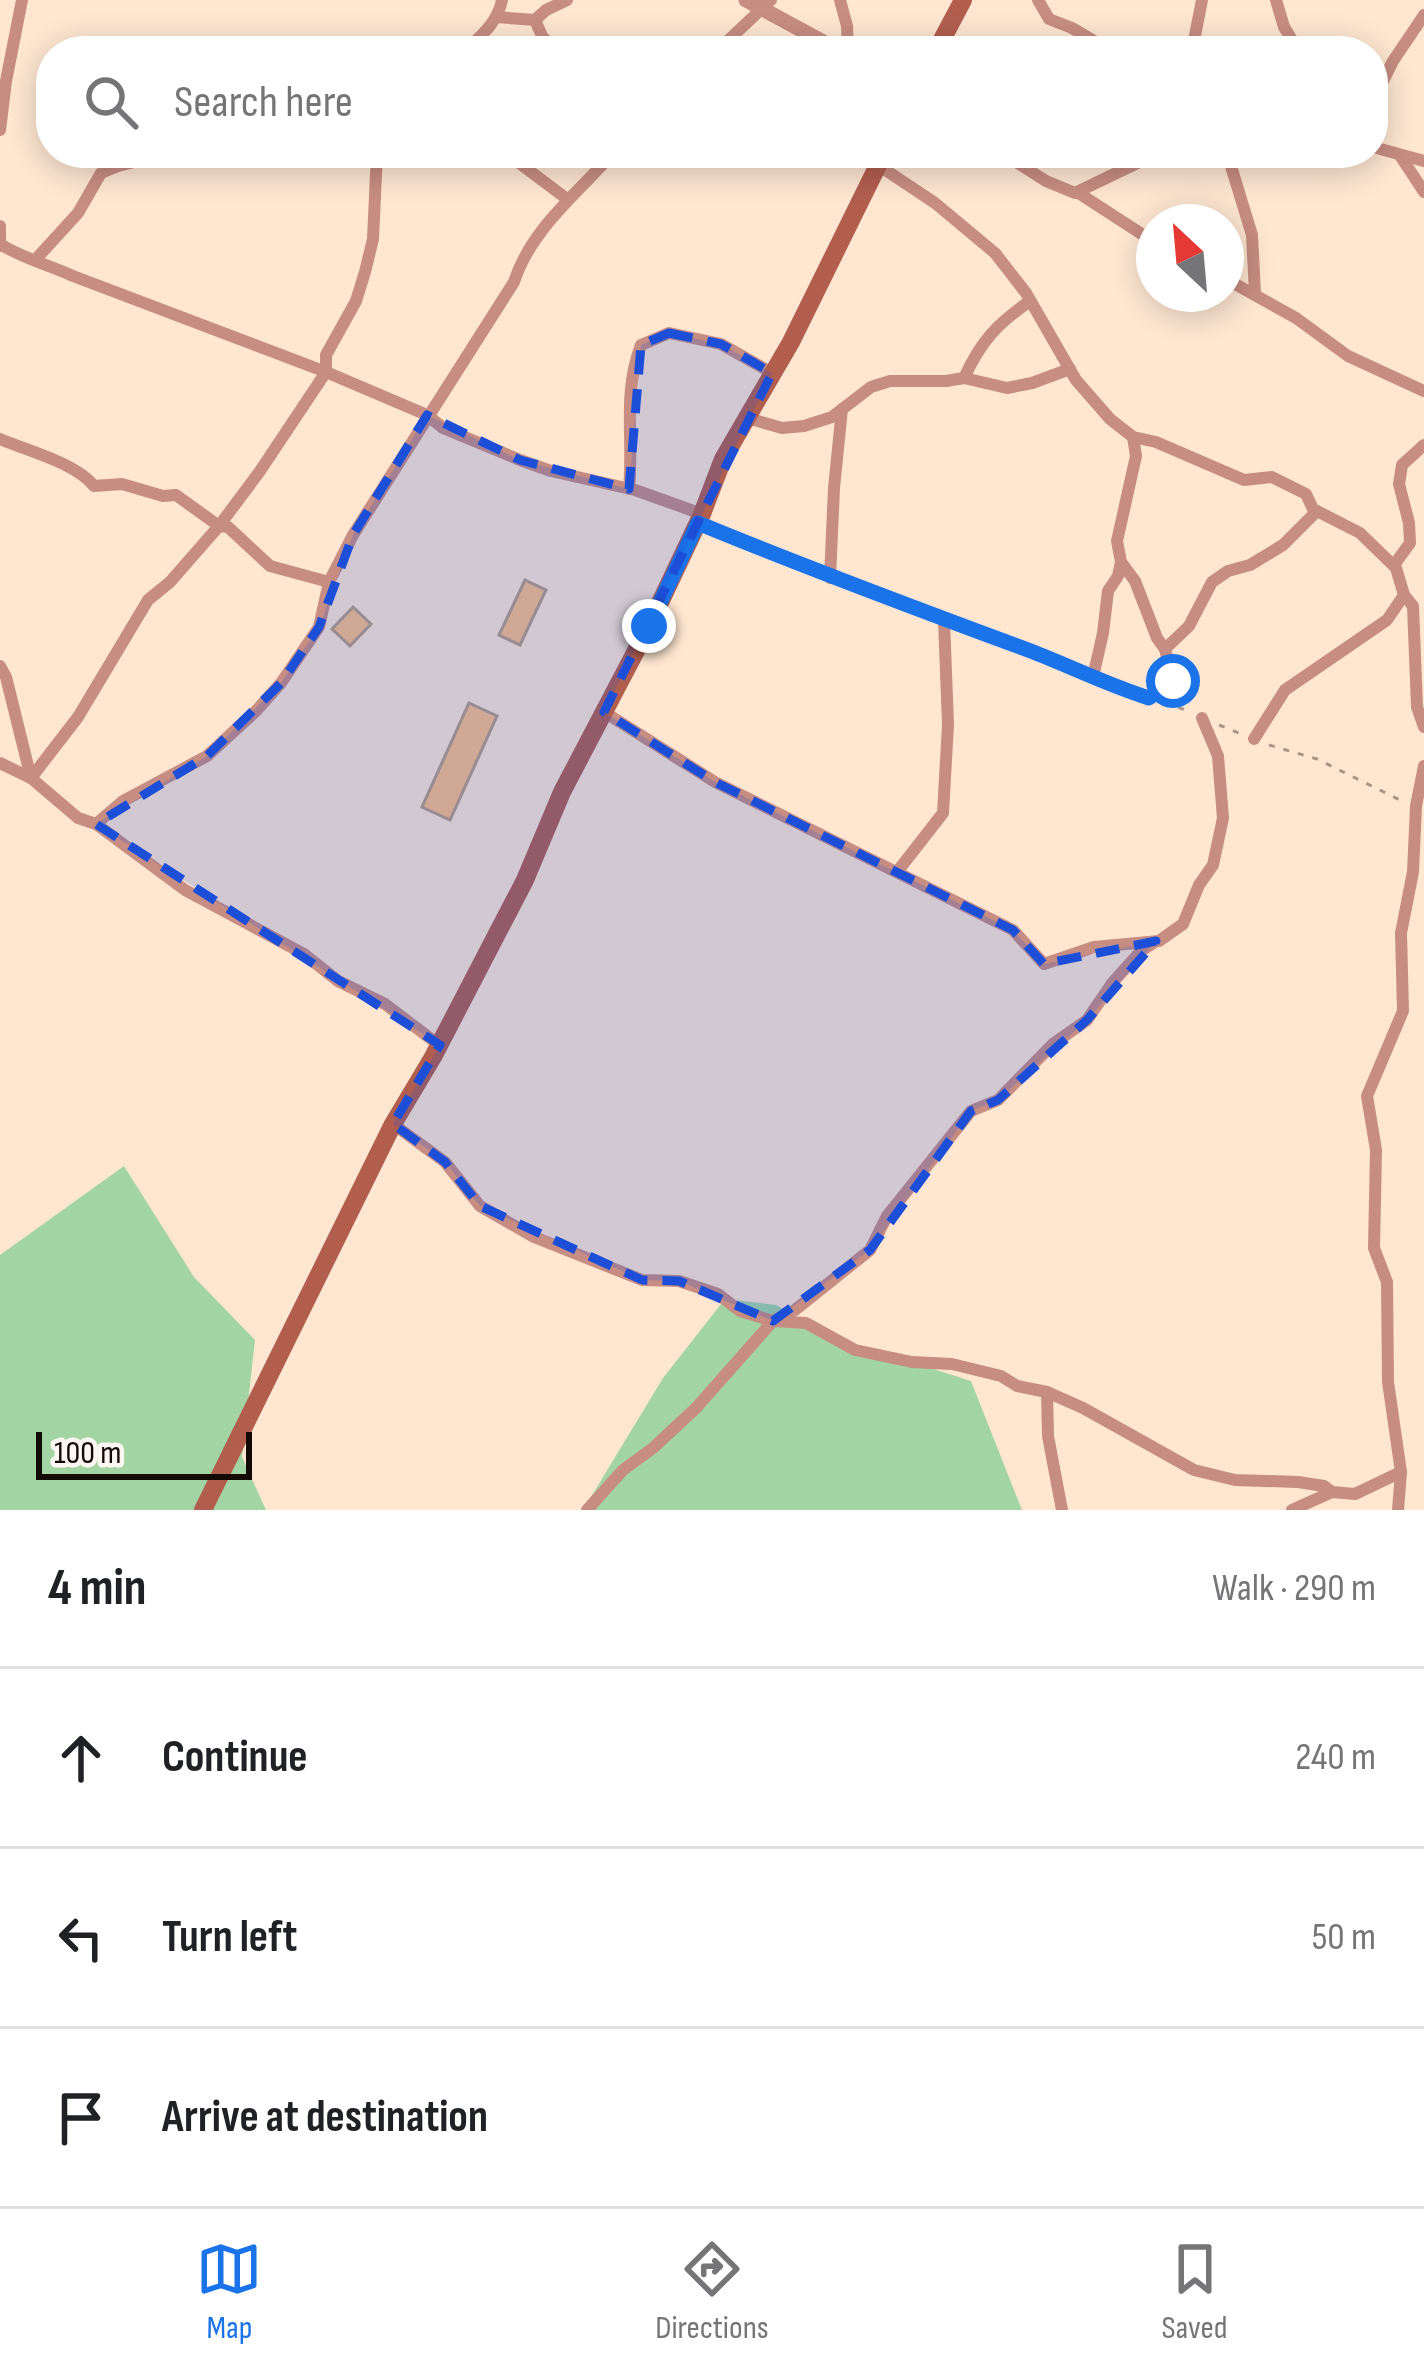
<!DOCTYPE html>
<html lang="en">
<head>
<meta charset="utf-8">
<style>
  body { margin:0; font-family:"Sofia Sans Condensed",sans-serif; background:#f6f6f6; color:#202124 }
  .compass { position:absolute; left:1136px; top:204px; width:108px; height:108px; border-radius:50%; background:#fff; box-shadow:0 6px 30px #0003; rotate:334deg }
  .scale { position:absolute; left:36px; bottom:30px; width:216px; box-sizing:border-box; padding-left:12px; border:6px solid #130a03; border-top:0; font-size:33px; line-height:42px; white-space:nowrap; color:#130a03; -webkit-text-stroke:9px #fdf7f2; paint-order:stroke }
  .stop { position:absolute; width:36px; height:36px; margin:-27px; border:9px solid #1a73e8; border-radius:50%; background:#fff }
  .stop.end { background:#1a73e8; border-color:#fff; box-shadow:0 3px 12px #0008 }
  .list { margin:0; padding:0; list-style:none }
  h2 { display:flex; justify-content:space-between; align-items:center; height:156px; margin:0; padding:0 48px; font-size:51px }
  h2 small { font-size:39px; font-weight:400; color:#757577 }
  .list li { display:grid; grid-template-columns:78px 1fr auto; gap:36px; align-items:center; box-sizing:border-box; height:180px; padding:0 48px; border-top:3px solid #e0e0e0 }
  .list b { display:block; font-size:45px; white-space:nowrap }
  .list em { font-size:39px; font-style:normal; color:#757577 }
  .icon { flex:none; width:66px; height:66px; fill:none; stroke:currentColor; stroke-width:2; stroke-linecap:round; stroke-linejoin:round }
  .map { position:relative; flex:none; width:1424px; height:1510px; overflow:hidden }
  .search { position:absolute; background:#fff; box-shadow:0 6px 30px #0003; left:36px; right:36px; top:36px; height:132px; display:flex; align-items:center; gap:30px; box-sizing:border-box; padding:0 42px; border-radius:48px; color:#757577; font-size:45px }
  .sheet { height:696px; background:#fff }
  nav { display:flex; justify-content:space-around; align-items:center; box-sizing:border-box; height:168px; border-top:3px solid #e0e0e0; background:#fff; font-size:33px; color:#757577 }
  nav a { display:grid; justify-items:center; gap:6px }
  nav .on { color:#1a73e8 }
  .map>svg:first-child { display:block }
  .green { fill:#a2d5a3 }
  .building { fill:#fdbe86; stroke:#b79b83; stroke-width:3 }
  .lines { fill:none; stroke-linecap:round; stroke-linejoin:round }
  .path { stroke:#a89586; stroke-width:3; stroke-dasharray:6 9; stroke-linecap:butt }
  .minor { stroke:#c78d82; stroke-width:12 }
  .tertiary { stroke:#c78d82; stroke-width:15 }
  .secondary { stroke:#b15e4f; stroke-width:18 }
  .route { stroke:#1a73e8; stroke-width:15 }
  .marked { fill:#1d4ed8; fill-opacity:0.2; stroke:#1d4ed8; stroke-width:9; stroke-dasharray:24 15; stroke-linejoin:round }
</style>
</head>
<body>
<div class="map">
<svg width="1424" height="1510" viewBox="0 0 1424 1510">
  <rect width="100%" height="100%" fill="#fee6d1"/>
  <g class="green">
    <polygon points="124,1166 194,1277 255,1340 242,1457 266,1510 0,1510 0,1255"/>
    <polygon points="725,1299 776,1305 827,1335 971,1381 1022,1510 583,1510 663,1378"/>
  </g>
  <g class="building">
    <polygon points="525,580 546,590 520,645 499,635"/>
    <polygon points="353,607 371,624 350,646 332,629"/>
    <polygon points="469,703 497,716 450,820 422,807"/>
  </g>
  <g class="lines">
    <g class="path">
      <polyline points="710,528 818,573"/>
      <polyline points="843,583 930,615"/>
      <polyline points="956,624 1082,672"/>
      <polyline points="1107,683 1137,694"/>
      <polyline points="1164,703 1189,711"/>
      <polyline points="1219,725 1244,735"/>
      <polyline points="1269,745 1317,759 1404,802"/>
    </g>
    <g class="minor">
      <polyline points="840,0 847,26 848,51"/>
      <polyline points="1038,0 1049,19 1072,28 1111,51"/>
      <polyline points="1276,0 1284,27 1299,51"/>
      <polyline points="496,17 535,20 546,10 567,0"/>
      <polyline points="535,20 542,36 556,51"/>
      <path d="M 465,51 C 481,36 498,22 502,0"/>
      <polyline points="717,51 771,0"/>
      <polyline points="1192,51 1202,0"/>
      <polyline points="1373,101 1393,61 1424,15"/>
      <polyline points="0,130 6,81 22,0"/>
      <polyline points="1373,147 1424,161"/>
      <polyline points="506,153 567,199"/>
      <polyline points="1002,153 1046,181 1075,193 1158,153"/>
      <polyline points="1227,153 1252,235 1255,294"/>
      <polyline points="1401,157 1424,192"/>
      <polyline points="878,165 935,203 995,253 1026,293 1076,380 1110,419 1133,437 1156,442 1244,480 1272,477 1306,494 1313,509 1360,533 1396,568 1404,595 1387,620 1285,690 1254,739"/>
      <polyline points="1077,192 1154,242"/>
      <polyline points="0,226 0,246"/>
      <path d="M 0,244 C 22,258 49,265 73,276 L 326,372 L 427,415 L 443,428 L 520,460 L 551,471 L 635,490 L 702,514"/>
      <polyline points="36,259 78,213 101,173 118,166 170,153"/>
      <polyline points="1226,279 1296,318 1348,356 1424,391"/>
      <path d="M 964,378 C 981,341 997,324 1030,301"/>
      <polyline points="747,418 782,428 804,426 832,417 871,387 890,381 946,381 964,378 1007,388 1032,383 1070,369"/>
      <polyline points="1133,437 1136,456 1117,541 1121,562 1135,581 1157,638 1165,649 1173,681 1149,698"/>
      <path d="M 0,439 C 28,451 76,463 94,486 L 122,484 L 163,496 L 176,495 L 219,526 L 228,527 L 270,566 L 329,582"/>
      <path d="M 629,489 C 634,439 622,395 641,345 L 669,333 L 721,344 L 772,373"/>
      <polyline points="1394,565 1410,543 1409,523 1399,484 1402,465 1424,445"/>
      <polyline points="830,578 834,488 842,409"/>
      <polyline points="1404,595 1413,606 1417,707 1424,727"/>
      <polyline points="1165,649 1189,626 1212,582 1228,571 1250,565 1283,545 1317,511"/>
      <polyline points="0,666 6,677 31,778"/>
      <polyline points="1093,677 1103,633 1108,591 1118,576 1121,562"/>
      <polyline points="604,712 715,782 1013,930 1044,964 1094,947 1159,941 1183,924 1199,885 1213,865 1223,818 1218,756 1202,718"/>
      <polyline points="0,763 31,778 78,818 96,824 185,890 304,954 338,981 385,1004 439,1045"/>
      <polyline points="31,778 78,717 148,600 170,582 219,526 260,471 326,372 326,355 356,301 365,272 373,239 377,153"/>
      <path d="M 96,824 L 123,801 L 207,756 L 256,711 L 281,683 L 319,627 L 329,582 L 353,535 L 514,282 C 531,229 577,194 613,153"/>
      <polyline points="897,872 943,813 948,725 944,620"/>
      <polyline points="393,1124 445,1162 480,1206 534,1237 642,1280 679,1281 718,1294 740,1311 773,1321 806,1323 855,1350 912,1362 952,1364 1001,1376 1017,1386 1047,1392 1083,1408 1194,1470 1235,1480 1298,1482 1324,1486 1332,1492 1355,1494 1401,1472"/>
      <polyline points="1047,1392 1048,1436 1062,1510"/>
      <polyline points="587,1510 623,1470 653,1448 696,1408 773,1321 795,1310 870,1250 887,1216 971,1111 998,1100 1053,1044 1087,1020 1113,982 1141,951 1155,942"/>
      <polyline points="1292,1510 1332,1492"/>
      <polyline points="1398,1510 1401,1472 1388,1382 1387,1282 1374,1248 1376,1150 1367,1096 1403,1011 1401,933 1413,872 1416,806 1424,766"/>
    </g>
    <polyline class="tertiary" points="746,0 840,51"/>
    <g class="secondary">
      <polyline points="936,51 963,0"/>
      <polyline points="203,1510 393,1124 433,1057 525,880 562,792 649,626 702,514 723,459 791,342 884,153"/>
    </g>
  </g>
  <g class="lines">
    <path class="route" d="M 649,626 L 698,523 C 807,568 917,609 1028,650 C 1068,665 1107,685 1149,698 L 1173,681"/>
  </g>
  <path class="marked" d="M 669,333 L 721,344 L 772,373 L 604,712 L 715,782 L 1013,930 L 1044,964 L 1156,941 L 1087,1020 L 998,1100 L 971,1111 L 870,1250 L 773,1321 L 679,1281 L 642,1280 L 480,1206 L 445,1162 L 393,1124 L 440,1045 L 96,824 L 207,756 L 281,683 L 319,627 L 353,535 L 427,415 L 520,460 L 629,489 L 641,345 Z"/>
</svg>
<svg class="compass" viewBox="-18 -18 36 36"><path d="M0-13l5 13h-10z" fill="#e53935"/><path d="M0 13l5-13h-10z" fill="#757577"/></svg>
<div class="scale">100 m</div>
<div class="stop" style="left:1173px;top:681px"></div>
<div class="stop end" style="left:649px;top:626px"></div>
<div class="search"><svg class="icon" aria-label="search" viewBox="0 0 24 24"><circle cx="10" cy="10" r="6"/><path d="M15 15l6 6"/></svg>Search here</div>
</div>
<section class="sheet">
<h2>4 min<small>Walk · 290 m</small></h2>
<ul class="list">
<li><svg class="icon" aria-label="ahead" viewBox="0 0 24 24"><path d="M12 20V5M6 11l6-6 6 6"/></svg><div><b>Continue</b></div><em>240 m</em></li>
<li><svg class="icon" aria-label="left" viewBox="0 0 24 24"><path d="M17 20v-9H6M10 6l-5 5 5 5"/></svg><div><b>Turn left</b></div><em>50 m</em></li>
<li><svg class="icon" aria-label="arrive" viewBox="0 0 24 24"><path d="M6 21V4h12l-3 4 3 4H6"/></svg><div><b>Arrive at destination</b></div></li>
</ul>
</section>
<nav>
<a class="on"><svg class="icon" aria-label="map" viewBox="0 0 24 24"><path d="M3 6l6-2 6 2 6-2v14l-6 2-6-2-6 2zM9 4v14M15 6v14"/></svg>Map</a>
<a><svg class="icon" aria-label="directions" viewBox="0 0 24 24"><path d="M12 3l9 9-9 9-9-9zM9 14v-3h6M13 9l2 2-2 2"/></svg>Directions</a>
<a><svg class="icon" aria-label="saved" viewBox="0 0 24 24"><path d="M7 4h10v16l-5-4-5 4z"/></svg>Saved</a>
</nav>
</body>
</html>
